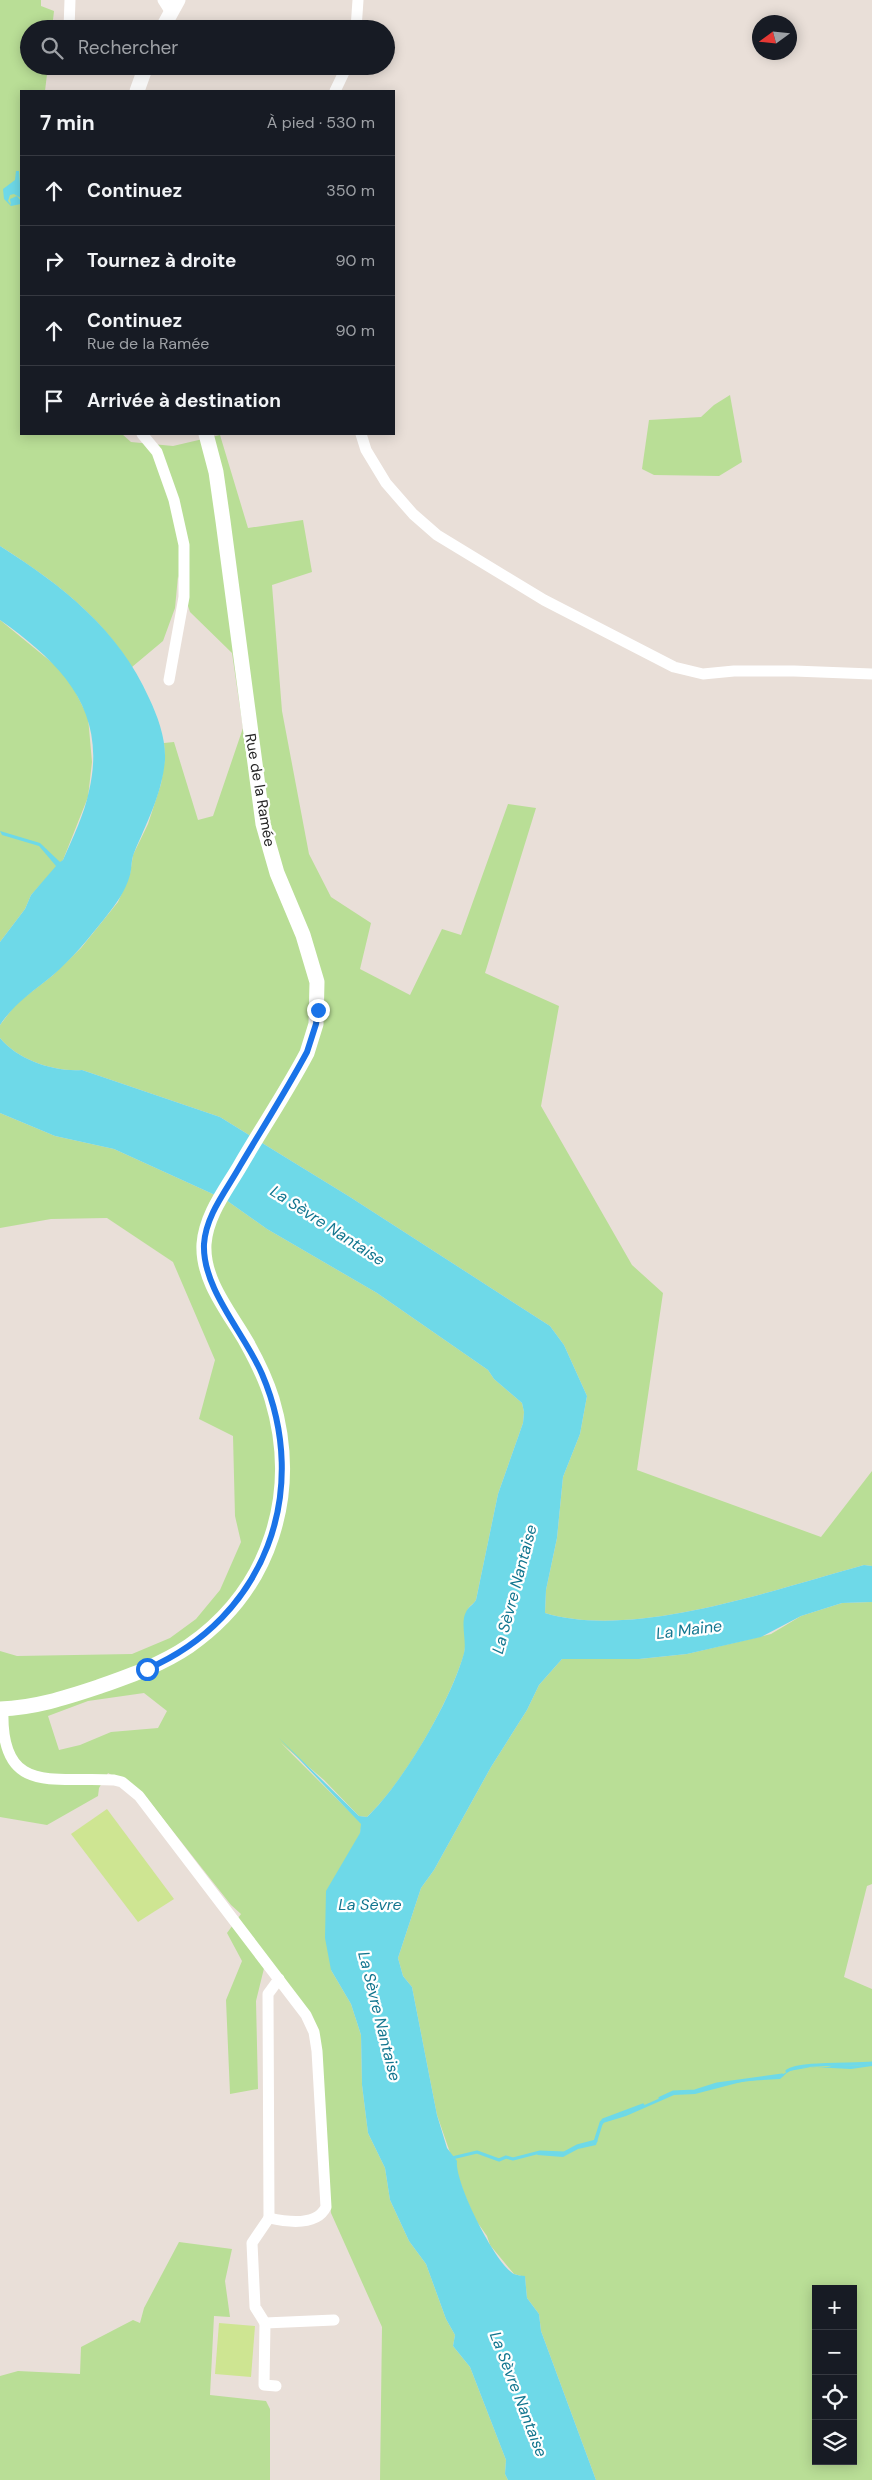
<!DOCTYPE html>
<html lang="fr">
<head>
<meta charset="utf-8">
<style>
  body { margin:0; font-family:"DM Sans",sans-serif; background:#242831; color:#f1f3f6 }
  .controls { position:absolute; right:15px; bottom:15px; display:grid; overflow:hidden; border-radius:0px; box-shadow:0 2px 12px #0003 }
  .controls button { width:45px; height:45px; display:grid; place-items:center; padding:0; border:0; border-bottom:1px solid #363941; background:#171b24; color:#f1f3f6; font:25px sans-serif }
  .compass { position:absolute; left:752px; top:15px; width:45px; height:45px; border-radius:50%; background:#171b24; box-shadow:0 2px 12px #0003; rotate:255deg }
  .stop { position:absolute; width:15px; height:15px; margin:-11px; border:4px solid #1a73e8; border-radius:50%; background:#fff }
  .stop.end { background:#1a73e8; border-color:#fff; box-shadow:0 1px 5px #0008 }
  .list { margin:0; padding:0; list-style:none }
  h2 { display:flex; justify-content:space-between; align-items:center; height:65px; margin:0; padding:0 20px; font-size:21px }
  h2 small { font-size:16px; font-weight:400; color:#9ea1a6 }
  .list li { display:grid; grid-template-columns:32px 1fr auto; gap:15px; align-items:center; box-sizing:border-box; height:70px; padding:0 20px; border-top:1px solid #363941 }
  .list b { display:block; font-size:19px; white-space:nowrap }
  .list p { margin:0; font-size:16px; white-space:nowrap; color:#9ea1a6 }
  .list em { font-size:16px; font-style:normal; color:#9ea1a6 }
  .icon { flex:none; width:28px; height:28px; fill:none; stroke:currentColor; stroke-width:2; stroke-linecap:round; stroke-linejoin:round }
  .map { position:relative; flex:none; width:872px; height:2480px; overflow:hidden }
  .search { position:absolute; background:#171b24; box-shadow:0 2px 12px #0003; left:20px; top:20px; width:375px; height:55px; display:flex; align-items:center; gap:12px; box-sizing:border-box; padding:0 18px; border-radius:28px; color:#9ea1a6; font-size:19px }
  .panel { position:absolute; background:#171b24; box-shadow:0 2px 12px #0003; left:20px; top:90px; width:375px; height:345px; border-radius:0px }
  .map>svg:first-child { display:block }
  .green { fill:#b9de96; fill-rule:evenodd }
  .pitch { fill:#cee592 }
  .water { fill:#6ed9e8 }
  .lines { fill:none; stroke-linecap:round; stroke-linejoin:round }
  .stream { stroke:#6ed9e8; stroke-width:3 }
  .minor { stroke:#fff; stroke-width:11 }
  .secondary { stroke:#fff; stroke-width:15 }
  .route { stroke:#1a73e8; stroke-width:6 }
  .labels { text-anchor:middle; stroke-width:4.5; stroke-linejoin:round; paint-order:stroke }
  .street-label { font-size:15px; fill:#272727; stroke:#fff }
  .water-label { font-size:16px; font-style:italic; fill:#12768f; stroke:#fff }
</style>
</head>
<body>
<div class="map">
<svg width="872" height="2480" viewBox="0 0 872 2480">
  <rect width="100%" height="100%" fill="#e9dfd8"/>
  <g class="green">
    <path d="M 0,0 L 41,0 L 41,6 L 54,11 L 52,29 L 29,29 L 29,66 L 48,66 L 45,91 L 21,91 L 21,434 L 122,434 L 131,442 L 173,446 L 220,435 L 248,528 L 303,520 L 312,572 L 272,585 L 282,711 L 309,854 L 331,897 L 371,923 L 360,969 L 410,995 L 442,929 L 461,935 L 508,804 L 536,808 L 485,973 L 559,1006 L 541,1106 L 632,1265 L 663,1293 L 637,1470 L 821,1537 L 872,1471 L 872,1566 L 864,1565 C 776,1589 633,1640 545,1613 L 546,1590 L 557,1538 L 563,1477 L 580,1434 L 587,1396 L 564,1345 L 550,1326 L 350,1197 L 220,1117 L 82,1070 C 54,1072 18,1060 0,1038 L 0,1025 L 16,1004 L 52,976 L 81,948 L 118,902 L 130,874 L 133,855 L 148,824 L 161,784 L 165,758 L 164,743 L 174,742 L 198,820 L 213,816 L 243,728 L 232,653 L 190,612 L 178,576 L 175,608 L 163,641 L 132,667 C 99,614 52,579 0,546 Z"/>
    <polygon points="730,395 742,462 719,476 654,475 642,469 649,420 701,417 714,405"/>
    <polygon points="0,620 55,665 69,679 88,717 92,762 88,797 63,860 31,895 25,909 0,942"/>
    <path d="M 0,1113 L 55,1136 L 114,1149 L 226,1200 L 267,1229 L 377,1293 L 488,1370 L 494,1379 L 522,1403 L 524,1412 L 523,1423 L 498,1494 L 476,1600 C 474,1604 470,1605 468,1609 C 463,1618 467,1642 464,1654 C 449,1703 404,1782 367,1817 L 359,1816 L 324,1780 L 281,1743 L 362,1824 L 331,1970 L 351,2004 L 361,2035 L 362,2085 L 368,2133 L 385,2168 L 390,2200 L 409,2241 L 426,2264 L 446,2319 L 455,2335 L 453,2346 L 470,2367 L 506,2460 L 505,2474 L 508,2480 L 380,2480 L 382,2327 L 331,2213 L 318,2029 L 267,1956 L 256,2001 L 258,2089 L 230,2094 L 226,2000 L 242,1961 L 227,1933 L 241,1914 L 231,1905 L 142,1792 L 108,1773 L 99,1788 L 98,1796 L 47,1825 L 0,1817 L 0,1651 L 17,1656 L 132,1654 L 170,1638 L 196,1619 L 220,1590 L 241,1542 L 235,1516 L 233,1436 L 199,1419 L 215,1360 L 173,1262 L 107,1218 L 51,1219 L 0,1228 ZM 144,1693 L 167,1711 L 158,1728 L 111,1732 L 80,1745 L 59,1750 L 48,1716 L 88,1701 Z"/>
    <path d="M 872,1602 L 872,1884 L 867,1886 L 844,1977 L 872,1989 L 872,2480 L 596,2480 L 541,2331 L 539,2314 L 527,2298 L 525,2277 L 514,2274 L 490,2245 L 487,2236 L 475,2219 L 464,2193 L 437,2115 L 412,1987 L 403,1976 L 398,1958 L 421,1888 L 434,1870 L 491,1767 L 527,1710 L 539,1685 L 562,1659 L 639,1659 L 687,1654 L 771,1634 L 801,1616 L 842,1603 ZM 816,2289 L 853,2289 L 853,2461 L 816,2461 Z"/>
    <polygon points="179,2242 232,2249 225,2281 230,2317 214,2316 210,2395 266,2401 270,2409 270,2480 0,2480 0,2376 18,2371 80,2374 81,2347 133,2320 140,2323 144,2308"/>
  </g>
  <g class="pitch">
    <polygon points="107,1809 174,1899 138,1922 71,1834"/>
    <polygon points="219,2323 255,2326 251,2377 215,2374"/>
  </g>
  <g class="water">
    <polygon points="16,171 19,171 21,198 14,194 10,195 8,201 11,205 10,199 17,196 21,201 21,204 11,206 4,199 3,189 15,180"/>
    <path d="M 0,546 C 62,585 119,630 149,698 C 158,717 166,739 165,760 C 162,794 147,822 134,853 C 131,860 132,868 130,875 C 125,892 116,904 105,918 C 89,938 72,959 52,976 C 32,992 14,1004 0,1025 L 0,942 L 25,909 L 31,895 L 56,866 L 39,846 L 2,835 L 0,831 L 40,843 L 60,862 L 63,860 C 73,837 84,815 89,791 C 108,710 61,663 0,620 Z"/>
    <path d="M 0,1038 C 18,1060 54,1072 82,1070 L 220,1117 L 350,1197 L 550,1326 L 564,1345 L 587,1396 L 580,1434 L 563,1477 L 557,1538 L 546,1590 L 545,1613 C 633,1640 776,1589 864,1565 L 872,1566 L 872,1602 L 842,1603 L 801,1616 L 761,1637 L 687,1654 L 639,1659 L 562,1659 L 539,1685 L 527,1710 L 491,1767 L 434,1870 L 421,1888 L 398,1958 L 403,1976 L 412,1987 L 437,2115 L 447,2148 L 457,2161 C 454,2181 495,2264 514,2274 C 517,2275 522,2276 525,2276 L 527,2298 L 539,2314 L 541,2331 L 596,2480 L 508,2480 L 505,2474 L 506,2460 L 470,2367 L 453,2346 L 455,2335 L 446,2319 L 426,2264 L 409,2241 L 390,2200 L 385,2168 L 368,2133 L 362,2085 L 361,2035 L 351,2004 L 331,1970 L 325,1938 L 326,1891 L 360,1833 L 361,1824 L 279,1738 L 359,1816 L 367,1817 C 402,1784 451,1701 464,1653 C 467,1641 460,1623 466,1612 C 468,1607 473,1605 476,1600 L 498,1494 L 523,1423 L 524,1412 L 522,1403 L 494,1379 L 488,1370 L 377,1293 L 267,1229 L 226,1200 L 114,1149 L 55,1136 L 0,1113 Z"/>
    <path d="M 872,2064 L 872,2066 L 851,2069 L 812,2067 L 789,2071 L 780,2079 L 745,2081 L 695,2094 L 674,2095 L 626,2116 L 603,2123 L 596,2145 L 578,2149 L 563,2157 L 537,2155 L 539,2152 L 565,2153 L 576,2147 L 593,2143 L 600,2121 L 626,2113 L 672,2093 L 693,2092 L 719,2084 L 769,2076 L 779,2077 C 796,2064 806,2068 826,2067 C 830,2067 833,2065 837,2065 C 849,2065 860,2066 872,2064 Z"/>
  </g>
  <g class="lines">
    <g class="stream">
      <path d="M 787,2071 C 799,2062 853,2065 872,2063"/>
      <polyline points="660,2098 673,2092 695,2091 717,2084 782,2075"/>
      <polyline points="602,2123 603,2120 643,2105"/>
      <polyline points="452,2158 477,2152 499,2160 506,2157 513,2159 540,2152 564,2153 577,2146 596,2141"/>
    </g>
    <g class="minor">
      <polyline points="163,0 170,11"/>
      <polyline points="69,29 70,0"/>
      <polyline points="356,29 358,0"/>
      <polyline points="130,66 144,70"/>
      <polyline points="335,91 347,66"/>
      <polyline points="142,434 157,452 174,500 184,545 184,597 169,680"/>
      <polyline points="361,434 366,450 386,483 413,514 437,535 544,600 674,667 703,674 734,671 794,671 872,674"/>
      <path d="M 3,1709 C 0,1797 54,1776 114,1780 L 122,1782 L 139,1796 L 306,2015 L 314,2032 L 317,2051 L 326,2207 C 317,2226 287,2222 269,2218 L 252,2243 L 255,2307 L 265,2323 L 334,2320"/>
      <polyline points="269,2218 268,1994 279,1979"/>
      <polyline points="265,2323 264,2385 276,2386"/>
    </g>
    <g class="secondary">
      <polyline points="162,29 178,0"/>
      <polyline points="137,91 146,66"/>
      <path d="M 0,1709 C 34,1708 65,1698 98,1687 C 129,1676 161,1665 189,1646 C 271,1589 300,1493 272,1399 C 266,1379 257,1361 247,1343 C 230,1313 202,1281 204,1244 C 206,1215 226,1190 240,1166 C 262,1128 287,1091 307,1053 L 316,1024 L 317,982 L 303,935 L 277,873 L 263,824 L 223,521 L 216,472 L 206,434"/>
    </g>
  </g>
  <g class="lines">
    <path class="route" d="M 147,1669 C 265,1618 312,1491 262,1374 C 245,1334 202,1289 204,1244 C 206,1215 226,1191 240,1166 C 262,1129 286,1091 307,1052 L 316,1024 L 318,1010"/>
  </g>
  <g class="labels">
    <g class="street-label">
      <text transform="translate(260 790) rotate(80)" y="5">Rue de la Ramée</text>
    </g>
    <g class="water-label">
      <text transform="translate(328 1225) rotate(33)" y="6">La Sèvre Nantaise</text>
      <text transform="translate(514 1589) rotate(-75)" y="6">La Sèvre Nantaise</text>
      <text transform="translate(689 1629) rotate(-7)" y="6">La Maine</text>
      <text x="370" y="1910">La Sèvre</text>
      <text transform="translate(380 2016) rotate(76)" y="6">La Sèvre Nantaise</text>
      <text transform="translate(519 2394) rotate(69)" y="6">La Sèvre Nantaise</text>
    </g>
  </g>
</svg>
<div class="controls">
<button>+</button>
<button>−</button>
<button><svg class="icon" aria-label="locate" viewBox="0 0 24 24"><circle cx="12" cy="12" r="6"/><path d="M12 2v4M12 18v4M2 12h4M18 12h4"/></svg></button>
<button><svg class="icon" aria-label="layers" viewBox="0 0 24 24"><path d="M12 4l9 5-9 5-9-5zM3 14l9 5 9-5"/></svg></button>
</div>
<svg class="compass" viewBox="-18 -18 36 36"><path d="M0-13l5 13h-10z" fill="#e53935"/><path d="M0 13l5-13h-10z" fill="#9ea1a6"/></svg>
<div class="stop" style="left:147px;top:1669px"></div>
<div class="stop end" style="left:318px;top:1010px"></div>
<div class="search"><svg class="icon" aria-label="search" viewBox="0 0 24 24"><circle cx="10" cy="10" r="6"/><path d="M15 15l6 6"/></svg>Rechercher</div>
<section class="panel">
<h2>7 min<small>À pied · 530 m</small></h2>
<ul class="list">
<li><svg class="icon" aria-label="ahead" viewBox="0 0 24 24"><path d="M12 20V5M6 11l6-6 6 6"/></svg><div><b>Continuez</b></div><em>350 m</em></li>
<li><svg class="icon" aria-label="right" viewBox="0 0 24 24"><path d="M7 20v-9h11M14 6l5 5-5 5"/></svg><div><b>Tournez à droite</b></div><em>90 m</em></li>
<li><svg class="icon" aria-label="ahead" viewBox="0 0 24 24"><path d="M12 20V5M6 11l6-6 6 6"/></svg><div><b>Continuez</b><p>Rue de la Ramée</p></div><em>90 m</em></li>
<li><svg class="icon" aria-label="arrive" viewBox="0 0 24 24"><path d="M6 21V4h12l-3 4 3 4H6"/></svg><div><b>Arrivée à destination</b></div></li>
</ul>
</section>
</div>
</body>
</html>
